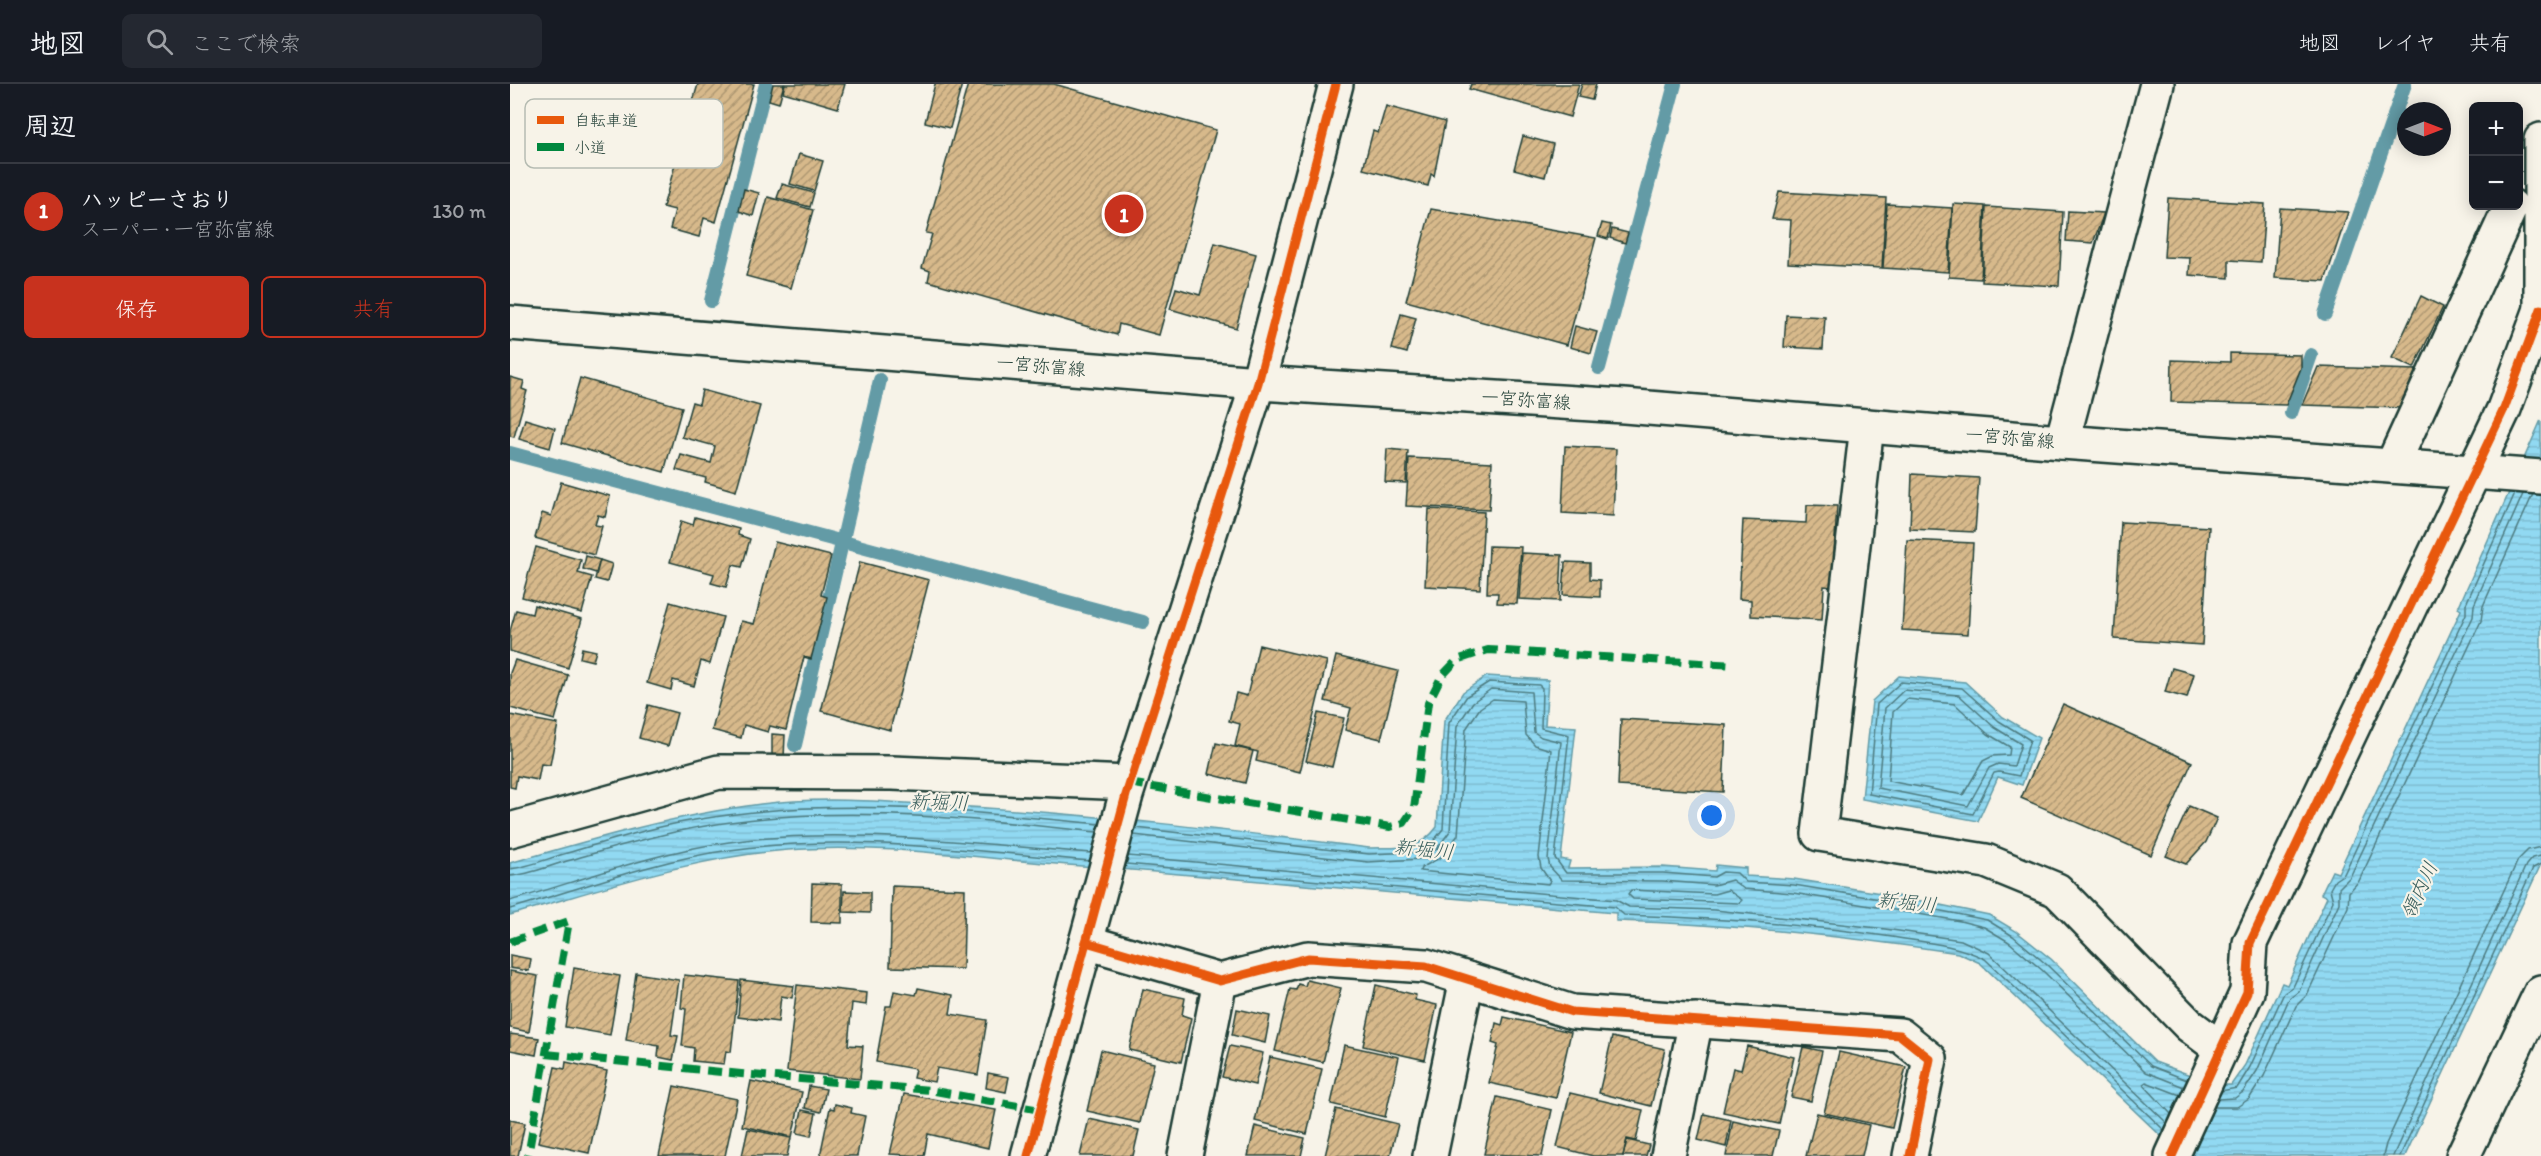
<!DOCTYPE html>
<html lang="ja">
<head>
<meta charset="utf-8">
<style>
  body { margin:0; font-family:Itim,"Klee One",sans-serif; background:#242831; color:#f1f3f6 }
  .controls { position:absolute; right:18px; top:18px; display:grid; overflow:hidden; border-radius:9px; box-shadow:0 3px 15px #0003 }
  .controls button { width:54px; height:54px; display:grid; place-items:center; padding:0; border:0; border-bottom:2px solid #363941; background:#171b24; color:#f1f3f6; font:30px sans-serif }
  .compass { position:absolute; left:1887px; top:18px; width:54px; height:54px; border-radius:50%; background:#171b24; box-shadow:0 3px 15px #0003; rotate:90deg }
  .you { position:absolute; left:1202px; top:732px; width:21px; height:21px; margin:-15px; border:4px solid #fff; border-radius:50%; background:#1a73e8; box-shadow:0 0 0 9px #1a73e833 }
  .badge { display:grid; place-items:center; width:39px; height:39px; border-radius:50%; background:#c8321e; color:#fff; font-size:20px; font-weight:700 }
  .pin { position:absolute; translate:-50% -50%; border:3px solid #fff; box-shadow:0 2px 6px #0006 }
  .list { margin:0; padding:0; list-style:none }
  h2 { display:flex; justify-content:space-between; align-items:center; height:78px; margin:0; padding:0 24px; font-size:26px }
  h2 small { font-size:20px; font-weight:400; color:#9ea1a6 }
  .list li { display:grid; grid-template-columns:39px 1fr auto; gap:18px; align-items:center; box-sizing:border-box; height:96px; padding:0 24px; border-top:2px solid #363941 }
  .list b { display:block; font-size:22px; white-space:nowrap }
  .list p { margin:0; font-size:20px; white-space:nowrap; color:#9ea1a6 }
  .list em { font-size:20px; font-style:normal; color:#9ea1a6 }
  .actions { display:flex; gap:12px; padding:18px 24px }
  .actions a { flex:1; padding:14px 0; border:2px solid #c8321e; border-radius:9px; text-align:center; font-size:21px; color:#c8321e }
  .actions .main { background:#c8321e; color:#fff }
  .icon { flex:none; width:33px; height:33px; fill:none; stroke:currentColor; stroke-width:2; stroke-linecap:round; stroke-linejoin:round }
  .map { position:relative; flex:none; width:2031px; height:1072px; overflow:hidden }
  header { display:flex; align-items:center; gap:36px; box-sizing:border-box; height:84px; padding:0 30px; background:#171b24; border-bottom:2px solid #363941 }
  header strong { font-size:28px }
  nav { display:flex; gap:33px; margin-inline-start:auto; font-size:21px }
  .search { width:420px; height:54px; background:#242831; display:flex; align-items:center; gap:15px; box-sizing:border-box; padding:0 21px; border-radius:9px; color:#9ea1a6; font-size:22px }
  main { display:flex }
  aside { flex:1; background:#171b24 }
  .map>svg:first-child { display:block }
  .water { fill:url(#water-rules); stroke:#639ba6; stroke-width:1.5 }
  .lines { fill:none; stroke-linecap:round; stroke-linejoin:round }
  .shore { stroke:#4d7b80; stroke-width:1.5 }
  .stream { stroke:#639ba6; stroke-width:14 }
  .building { fill:url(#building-hatch); stroke:#1f3d34; stroke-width:1.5 }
  .minor-casing { stroke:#1f3d34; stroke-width:38 }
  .major-casing { stroke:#1f3d34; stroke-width:38 }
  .minor { stroke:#f7f3e8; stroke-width:33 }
  .major { stroke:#f7f3e8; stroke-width:33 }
  .quiet { stroke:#00873e; stroke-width:8; stroke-dasharray:15 8; stroke-linecap:butt }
  .cycleway-casing { stroke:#f7f3e8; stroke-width:13 }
  .cycleway { stroke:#e8590c; stroke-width:9 }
  .labels { text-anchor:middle; stroke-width:4.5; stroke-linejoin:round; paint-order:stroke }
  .street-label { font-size:18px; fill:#1f3d34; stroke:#f7f3e8 }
  .water-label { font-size:20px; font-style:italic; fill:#365c5a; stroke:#f7f3e8 }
  .key { fill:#f7f3e8; stroke:#b6bcb2; stroke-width:1.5 }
  .key-label { font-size:16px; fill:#1f3d34 }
</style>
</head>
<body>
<header>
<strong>地図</strong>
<div class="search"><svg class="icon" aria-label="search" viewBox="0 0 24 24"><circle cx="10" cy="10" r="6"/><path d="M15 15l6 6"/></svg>ここで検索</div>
<nav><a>地図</a><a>レイヤ</a><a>共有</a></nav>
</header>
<main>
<aside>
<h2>周辺<small></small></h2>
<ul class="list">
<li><span class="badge">1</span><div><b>ハッピーさおり</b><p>スーパー · 一宮弥富線</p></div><em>130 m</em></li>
</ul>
<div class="actions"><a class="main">保存</a><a>共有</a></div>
</aside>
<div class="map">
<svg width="2031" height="1072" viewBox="0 0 2031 1072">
  <defs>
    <pattern id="water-rules" width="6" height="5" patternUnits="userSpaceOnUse" patternTransform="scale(1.5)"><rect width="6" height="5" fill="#91d9f2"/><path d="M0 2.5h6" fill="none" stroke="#7dbbd0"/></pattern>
    <pattern id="building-hatch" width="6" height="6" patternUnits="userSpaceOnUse" patternTransform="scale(1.5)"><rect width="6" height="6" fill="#d7b98b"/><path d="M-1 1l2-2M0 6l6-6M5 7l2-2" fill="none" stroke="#ae9872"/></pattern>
  </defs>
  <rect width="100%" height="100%" fill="#f7f3e8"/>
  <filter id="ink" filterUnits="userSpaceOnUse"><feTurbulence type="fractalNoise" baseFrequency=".0167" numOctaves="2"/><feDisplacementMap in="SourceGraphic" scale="12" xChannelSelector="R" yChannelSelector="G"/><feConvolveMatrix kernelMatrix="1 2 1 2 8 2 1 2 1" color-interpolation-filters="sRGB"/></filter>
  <g filter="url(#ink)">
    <g class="water">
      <path d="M 2031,336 L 2031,780 L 1895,1072 L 1657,1072 L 1653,1054 L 1470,879 L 1448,869 C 1334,852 1222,840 1106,837 L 1106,829 C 923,813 741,795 558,781 C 466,774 370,759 278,766 C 183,773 92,805 0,831 L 0,779 C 83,755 165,731 251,720 C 315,712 381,718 445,722 C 583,730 722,747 859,764 C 888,763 909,768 927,743 L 934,637 L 953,608 L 977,592 L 1038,596 L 1035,641 L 1066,643 L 1051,775 L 1060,777 L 1058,784 L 1153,783 L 1205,787 L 1206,781 L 1236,784 L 1236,792 L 1284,795 L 1377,810 L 1479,831 L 1506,847 L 1541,875 L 1645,978 L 1707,1001 L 1721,1001 L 1735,981 L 1772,899 L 1777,901 L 1817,813 L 1811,810 L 1822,787 L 1828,789 L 1951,526 L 1948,524 Z"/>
      <polygon points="1389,592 1455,598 1493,633 1529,654 1512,701 1488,693 1468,737 1352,715 1362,617"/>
    </g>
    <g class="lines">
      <g class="shore">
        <polygon points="1391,598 1452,604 1489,637 1520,656 1509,692 1489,688 1484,689 1463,730 1359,710 1367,620"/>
        <polygon points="1394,606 1449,611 1484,643 1511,660 1504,682 1488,680 1479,684 1458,722 1368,704 1375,624"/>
        <polygon points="983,615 1013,617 1016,651 1025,661 1041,666 1029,773 1031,784 1040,797 1038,800 910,787 911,784 933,772 948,751 956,645 970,624"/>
        <polygon points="1397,615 1445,620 1478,650 1500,663 1499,671 1483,672 1473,677 1453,711 1378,697 1383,628"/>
        <polyline points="626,744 859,770 905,768 922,759 933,745 939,639 957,612 979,598 1029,601 1032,604 1031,644 1059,651 1045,774 1056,789 1153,789 1204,793 1213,788 1227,789 1236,798 1284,801 1376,816 1477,836 1503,852 1536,880 1641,982 1677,996"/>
        <polyline points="624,751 858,778 908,775 927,765 940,747 947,642 963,618 981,605 1021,608 1024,648 1031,653 1051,658 1038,775 1040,783 1052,796 1153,797 1204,801 1222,796 1234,805 1283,809 1450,837 1474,843 1499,858 1532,886 1636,988 1674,1003"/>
        <polyline points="618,772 1106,816 1119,823 1205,826 1368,844 1451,856 1479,869 1657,1039"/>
        <path d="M 616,780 L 1105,823 L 1114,831 C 1204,834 1293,840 1382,853 C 1413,858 1446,860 1475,875 L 1654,1046"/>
        <path d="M 0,785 C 19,783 39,774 57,769 C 99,757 142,743 185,736 C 319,712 455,727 589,740"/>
        <path d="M 0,792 C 19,791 39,782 57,777 C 99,765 141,752 184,744 C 317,718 454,734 587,748"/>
        <polygon points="1121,806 1204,810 1218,806 1232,816 1229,819 1123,815 1118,810"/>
        <path d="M 0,817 C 72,796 145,768 219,758 C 339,742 462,760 582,769"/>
        <path d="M 0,825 C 72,804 146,776 220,766 C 339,749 461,767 580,777"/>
        <polyline points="1711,1007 1727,1004 1740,983 1774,909 1783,903 1823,817 1820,805 1825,796 1834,790 1956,530 1956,520 2005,409"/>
        <polyline points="1708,1015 1725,1014 1733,1008 1747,987 1779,915 1789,907 1829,819 1829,804 1840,793 1963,533 1964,521 2013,410"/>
        <polyline points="1704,1023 1727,1023 1739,1015 1754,992 1786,922 1797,911 1838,823 1839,808 1849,797 1971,537 1973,522 2023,410"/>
        <polyline points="1661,1030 1633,1000 1636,998 1670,1011"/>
        <polyline points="1873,1072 1876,1060 2008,776 2018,766 2031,763"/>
        <polyline points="1883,1072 2016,781 2022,774 2031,772"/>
        <polyline points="1890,1072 2023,784 2031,780"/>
      </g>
      <g class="stream">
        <polyline points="201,217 256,0"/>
        <polyline points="1815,230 1895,0"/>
        <polyline points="1089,284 1165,0"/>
        <polyline points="1781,329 1801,271"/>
        <polyline points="0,369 633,538"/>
        <polyline points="285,661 370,296"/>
      </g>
    </g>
    <g class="building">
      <polygon points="188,0 244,0 206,138 194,134 189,153 160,145 165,126 153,123"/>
      <polygon points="263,0 274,0 269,19 259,16"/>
      <polygon points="275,0 335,0 328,24 273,8"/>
      <polygon points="425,0 452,0 440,44 415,38"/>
      <polygon points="458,0 544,0 706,46 649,251 609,240 607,251 418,197 420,187 412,184 422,150 416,149"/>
      <polygon points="961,0 1069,0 1060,33 959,5"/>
      <polygon points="1072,0 1086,0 1082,16 1068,13"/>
      <polygon points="876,22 935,38 924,92 921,90 918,102 853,85 863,47 868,49"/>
      <polygon points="1013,52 1043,60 1035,93 1004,85"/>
      <polygon points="289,70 313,77 304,107 280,100"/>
      <polygon points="272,100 304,109 300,123 267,114"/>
      <polygon points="234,105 249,109 243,132 229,127"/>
      <polygon points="1269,108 1376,114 1372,184 1278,179 1281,136 1262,135"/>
      <polygon points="258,113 303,126 281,204 236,192"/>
      <polygon points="1658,114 1755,120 1751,178 1719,176 1719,194 1679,191 1680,174 1654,173"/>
      <polygon points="1377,120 1442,124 1438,188 1373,184"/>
      <polygon points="1443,120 1475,122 1471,195 1439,193"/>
      <polygon points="1476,123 1553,128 1549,202 1472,198"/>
      <polygon points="1770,124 1838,128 1815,197 1765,194"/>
      <polygon points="921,125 1086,154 1057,261 896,217"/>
      <polygon points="1558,127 1594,129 1583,159 1556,157"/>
      <polygon points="1092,139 1101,141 1098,155 1088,152"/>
      <polygon points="1102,145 1118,149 1115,159 1100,154"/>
      <polygon points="705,159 746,170 726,244 660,225 666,204 690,211"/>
      <polygon points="1911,212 1933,223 1904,284 1882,274"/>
      <polygon points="891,230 906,234 897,269 882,265"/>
      <polygon points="1276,231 1315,233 1313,265 1274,263"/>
      <polygon points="1065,242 1087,248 1081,269 1060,263"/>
      <polygon points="1720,269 1791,271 1791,284 1776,321 1661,318 1662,276 1720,278"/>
      <polygon points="1808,283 1907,286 1893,324 1792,321"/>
      <polygon points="0,293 14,297 12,305 17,307 4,353 0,352"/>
      <polygon points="70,294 172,323 154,388 52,359"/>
      <polygon points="192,306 250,322 226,407 195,398 196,394 166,386 171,371 201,379 205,362 172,353 182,318 189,320"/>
      <polygon points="15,335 45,344 40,364 9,355"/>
      <polygon points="1055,362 1106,365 1103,432 1052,429"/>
      <polygon points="877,365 898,367 896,399 875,398"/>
      <polygon points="899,374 982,378 979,426 896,422"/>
      <polygon points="1402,390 1469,394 1465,448 1400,445"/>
      <polygon points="51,398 100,412 95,433 88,431 85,441 92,442 84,471 25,454 32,429 41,432"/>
      <polygon points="1297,421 1327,422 1322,503 1314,502 1312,536 1241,532 1241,516 1229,515 1233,436 1296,439"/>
      <polygon points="919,425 974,428 970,505 915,502"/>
      <polygon points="185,433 229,445 228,451 240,455 232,483 223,481 216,503 201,499 204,490 160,478 171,437 183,441"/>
      <polygon points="1611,438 1699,443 1692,561 1604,555"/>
      <polygon points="1397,456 1463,459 1458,550 1392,546"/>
      <polygon points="265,458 321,472 311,511 317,513 301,575 294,573 276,646 260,642 258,648 234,641 231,654 202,646 231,537 244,540"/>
      <polygon points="979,462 1011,463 1007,520 987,519 988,509 977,509"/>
      <polygon points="26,463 71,476 68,489 82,493 72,529 12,513"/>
      <polygon points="1012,469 1052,471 1050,517 1009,515"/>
      <polygon points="76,472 90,476 86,489 73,485"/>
      <polygon points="90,476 102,480 97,498 85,495"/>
      <polygon points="350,478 419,496 380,646 311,627"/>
      <polygon points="1055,478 1080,479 1080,495 1090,496 1090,513 1053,511"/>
      <polygon points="160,518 213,533 200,580 191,577 184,602 163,596 161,606 137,599"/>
      <polygon points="24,521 72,535 58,584 0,567 0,547 6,526 22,530"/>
      <polygon points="749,561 817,577 790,688 746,677 748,668 725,662 730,640 719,637 726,609 737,612"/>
      <polygon points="72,564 86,567 83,577 70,574"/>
      <polygon points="826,572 888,587 871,655 835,646 841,624 815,617"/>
      <polygon points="5,576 58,591 45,636 0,624 0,589"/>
      <polygon points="1662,584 1684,590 1677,614 1655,608"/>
      <polygon points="1553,620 1682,678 1641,771 1511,714"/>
      <polygon points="138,621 167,629 158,662 129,654"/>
      <polygon points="808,629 834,634 822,683 796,677"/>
      <polygon points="0,631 48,640 40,681 31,680 28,696 7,692 5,704 0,703"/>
      <polygon points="1111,635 1216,641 1213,708 1108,702"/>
      <polygon points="262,650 275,651 274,674 262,674"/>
      <polygon points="706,659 743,667 735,699 699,690"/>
      <polygon points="1679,722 1707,734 1696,758 1676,780 1656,772"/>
      <polygon points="302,799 332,800 332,839 301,838"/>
      <polygon points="382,802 455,805 453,885 380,883"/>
      <polygon points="334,807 360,808 360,829 333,828"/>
      <polygon points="0,871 21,875 19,887 0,884"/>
      <polygon points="64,884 110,892 100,951 55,943"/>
      <polygon points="0,887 28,892 19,948 0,944"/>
      <polygon points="126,889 169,896 161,951 168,952 163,976 148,973 149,962 116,956"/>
      <polygon points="174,891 229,897 221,968 216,967 214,980 183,977 184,964 172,962 176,925 171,924"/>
      <polygon points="231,896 284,902 282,914 271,912 268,938 228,933"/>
      <polygon points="797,896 831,904 813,978 765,967 780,905 786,906 788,900 795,902"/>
      <polygon points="287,901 357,909 356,921 342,919 338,961 353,962 350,995 277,987"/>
      <polygon points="866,901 906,911 905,916 927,921 915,976 853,962"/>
      <polygon points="408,904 443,911 440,930 477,936 468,991 427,984 424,998 403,994 405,985 366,978 376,922 381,922 384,907 406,911"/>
      <polygon points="633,905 675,914 672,931 681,934 671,978 619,966"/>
      <polygon points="727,925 760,932 755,959 722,951"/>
      <polygon points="994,933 1061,948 1046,1014 979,999 988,961 982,959 986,939 992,941"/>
      <polygon points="0,950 29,954 26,971 0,966"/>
      <polygon points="1102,953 1155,965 1141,1022 1089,1009"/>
      <polygon points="834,961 889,973 875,1033 821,1020"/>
      <polygon points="720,962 753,969 745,1001 712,993"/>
      <polygon points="1237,962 1284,973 1269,1040 1213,1028 1223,984 1231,986"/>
      <polygon points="1293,963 1312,967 1301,1017 1281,1013"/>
      <polygon points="591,966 644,979 630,1039 577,1027"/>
      <polygon points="1329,968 1396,983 1382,1044 1314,1029"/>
      <polygon points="760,973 812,985 797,1050 745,1037"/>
      <polygon points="56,978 97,987 79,1069 28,1058 45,983 55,985"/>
      <polygon points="478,989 499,993 496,1008 476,1004"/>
      <polygon points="241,997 292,1008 282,1053 232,1042"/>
      <polygon points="164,1002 227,1015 215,1072 149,1072"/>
      <polygon points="299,1002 316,1005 311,1028 295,1024"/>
      <polygon points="1060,1009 1133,1026 1126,1057 1117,1055 1113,1072 1083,1072 1047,1063"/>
      <polygon points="394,1010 486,1026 478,1064 418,1050 414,1072 380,1070"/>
      <polygon points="987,1013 1042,1026 1032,1072 974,1070"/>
      <polygon points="325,1020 342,1024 341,1029 355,1032 347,1072 310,1072 320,1024 324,1025"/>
      <polygon points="826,1025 888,1040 880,1072 815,1072"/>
      <polygon points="292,1026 306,1029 301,1052 287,1049"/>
      <polygon points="1307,1029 1359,1041 1352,1072 1296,1072"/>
      <polygon points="1194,1030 1221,1036 1216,1063 1188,1056"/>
      <polygon points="579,1035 629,1046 623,1072 570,1072"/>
      <polygon points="0,1036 15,1039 8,1072 0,1072"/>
      <polygon points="1223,1037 1269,1047 1263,1072 1216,1072"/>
      <polygon points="745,1042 795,1054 791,1072 738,1072"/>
      <polygon points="238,1045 281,1054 277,1072 232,1072"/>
      <polygon points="1117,1056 1139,1061 1136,1072 1113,1072"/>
    </g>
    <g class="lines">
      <defs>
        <g id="minor">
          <polyline points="2031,56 2031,225"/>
          <polyline points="1357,342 1309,750 1476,777 1547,806 1679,941 1711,965"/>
          <polyline points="1552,358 1647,0"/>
          <polyline points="1882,382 2001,122"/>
          <polyline points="0,746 209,688 382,689 619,699"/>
          <polyline points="576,858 710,897 798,874 916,882 1062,928 1390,951 1420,975 1400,1072"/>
          <polyline points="518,1072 616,711 748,299 826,0"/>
          <polyline points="675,1072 710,897"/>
          <polyline points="920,1072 957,895"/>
          <polyline points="1158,1072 1186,936"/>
          <polyline points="1662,1072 1737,908 1740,859 1994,325 2031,225"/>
          <polyline points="1953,1072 2031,908"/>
        </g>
        <polyline id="major" points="0,239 748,299 1114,322 1552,358 2031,393"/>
      </defs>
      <use href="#minor" class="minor-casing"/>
      <use href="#major" class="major-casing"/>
      <use href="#minor" class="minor"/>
      <use href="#major" class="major"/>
      <g class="quiet">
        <polyline points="619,699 880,743 894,739 904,724 918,619 931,593 947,576 978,566 1224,581"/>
        <polyline points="0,858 59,837 18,1072"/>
        <polyline points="36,970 231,990 419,1006 530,1026"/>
      </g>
      <defs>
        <g id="cycleway">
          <polyline points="576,858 710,897 798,874 916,882 1062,928 1390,951 1420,975 1400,1072"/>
          <polyline points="518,1072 616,711 748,299 826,0"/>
          <polyline points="1662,1072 1737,908 1740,859 1994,325 2031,225"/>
        </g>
      </defs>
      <use href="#cycleway" class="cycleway-casing"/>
      <use href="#cycleway" class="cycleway"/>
    </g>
  </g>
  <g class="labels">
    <g class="street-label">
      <text transform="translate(531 282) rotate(5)" y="6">一宮弥富線</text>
      <text transform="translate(1016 316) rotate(4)" y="6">一宮弥富線</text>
      <text transform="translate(1500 354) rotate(5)" y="6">一宮弥富線</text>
    </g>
    <g class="water-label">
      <text transform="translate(429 718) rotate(2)" y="7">新堀川</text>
      <text transform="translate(914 765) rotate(6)" y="7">新堀川</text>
      <text transform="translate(1909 806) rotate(-65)" y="7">領内川</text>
      <text transform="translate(1397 818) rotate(6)" y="7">新堀川</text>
    </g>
  </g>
  <rect x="15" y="15" width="198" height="69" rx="9" class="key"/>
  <rect x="27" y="32" width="27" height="8" fill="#e8590c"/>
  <rect x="27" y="59" width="27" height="8" fill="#00873e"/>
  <g class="key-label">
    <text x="64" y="42">自転車道</text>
    <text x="64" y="69">小道</text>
  </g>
</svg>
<div class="controls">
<button>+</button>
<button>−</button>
</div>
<svg class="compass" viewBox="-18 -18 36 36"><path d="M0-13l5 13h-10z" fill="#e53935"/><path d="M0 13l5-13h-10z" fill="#9ea1a6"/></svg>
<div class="you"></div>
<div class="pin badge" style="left:614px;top:130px">1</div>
</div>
</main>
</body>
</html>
